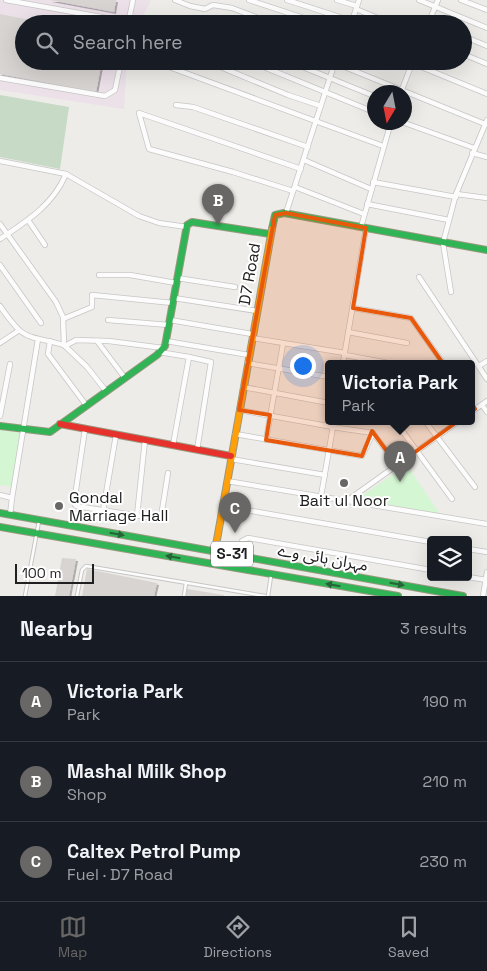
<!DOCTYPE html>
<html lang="en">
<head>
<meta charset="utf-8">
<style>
  body { margin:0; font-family:"Space Grotesk","Noto Sans Arabic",sans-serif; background:#20242c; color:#f1f3f6 }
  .controls { position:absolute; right:15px; bottom:15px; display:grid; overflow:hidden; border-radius:5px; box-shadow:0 5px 20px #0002 }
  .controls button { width:45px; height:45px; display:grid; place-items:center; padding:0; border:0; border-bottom:1px solid #363941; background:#171b24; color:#f1f3f6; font:25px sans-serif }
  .compass { position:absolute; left:367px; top:85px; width:45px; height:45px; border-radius:50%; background:#171b24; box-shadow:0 5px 20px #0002; rotate:190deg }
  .scale { position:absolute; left:15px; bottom:12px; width:79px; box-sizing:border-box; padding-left:5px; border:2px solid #202020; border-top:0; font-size:14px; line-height:18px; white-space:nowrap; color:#202020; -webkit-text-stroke:4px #fff; paint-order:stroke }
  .you { position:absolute; left:302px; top:365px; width:18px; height:18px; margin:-12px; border:4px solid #fff; border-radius:50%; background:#1a73e8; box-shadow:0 0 0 8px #1a73e833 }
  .badge { display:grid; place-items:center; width:32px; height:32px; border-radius:50%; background:#686766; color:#fff; font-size:16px; font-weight:700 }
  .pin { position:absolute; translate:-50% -41px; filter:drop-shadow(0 1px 2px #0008) }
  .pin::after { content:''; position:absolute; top:26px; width:18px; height:15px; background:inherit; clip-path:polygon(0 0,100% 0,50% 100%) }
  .popup { position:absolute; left:325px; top:360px; width:150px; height:65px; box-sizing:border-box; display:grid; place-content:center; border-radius:5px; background:#171b24; filter:drop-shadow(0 1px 4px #0005); font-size:16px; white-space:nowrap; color:#9ea1a6 }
  .popup b { font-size:19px; color:#f1f3f6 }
  .popup::after { content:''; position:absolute; left:50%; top:100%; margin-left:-10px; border:10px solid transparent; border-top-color:#171b24 }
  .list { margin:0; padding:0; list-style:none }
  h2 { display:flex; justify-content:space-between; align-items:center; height:65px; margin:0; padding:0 20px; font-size:21px }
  h2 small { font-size:16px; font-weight:400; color:#9ea1a6 }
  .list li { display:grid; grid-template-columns:32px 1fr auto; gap:15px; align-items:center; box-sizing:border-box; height:80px; padding:0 20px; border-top:1px solid #363941 }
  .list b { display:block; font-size:19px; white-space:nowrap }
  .list p { margin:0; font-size:16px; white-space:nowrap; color:#9ea1a6 }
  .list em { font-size:16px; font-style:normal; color:#9ea1a6 }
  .icon { flex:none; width:28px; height:28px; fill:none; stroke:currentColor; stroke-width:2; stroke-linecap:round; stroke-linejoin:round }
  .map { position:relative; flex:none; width:487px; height:596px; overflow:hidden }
  .search { position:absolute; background:#171b24; box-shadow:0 5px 20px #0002; left:15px; right:15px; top:15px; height:55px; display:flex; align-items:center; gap:12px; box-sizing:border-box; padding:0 18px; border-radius:28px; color:#9ea1a6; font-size:19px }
  .sheet { height:305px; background:#171b24 }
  nav { display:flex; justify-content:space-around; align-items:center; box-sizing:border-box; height:70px; border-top:1px solid #363941; background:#171b24; font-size:14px; color:#9ea1a6 }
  nav a { display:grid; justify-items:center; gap:2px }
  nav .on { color:#686766 }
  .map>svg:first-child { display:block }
  .industrial { fill:#ece0e9 }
  .cemetery { fill:#c6dac5 }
  .park { fill:#d5f6d3 }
  .building { fill:#d7d4d2; filter:url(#shadow) }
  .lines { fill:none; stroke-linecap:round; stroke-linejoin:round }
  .lane-casing { stroke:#c7c6c5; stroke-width:4.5 }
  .street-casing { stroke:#c7c6c5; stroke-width:6 }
  .fast-casing { stroke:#99997f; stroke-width:8 }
  .slow-casing { stroke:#99997f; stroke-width:8 }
  .jam-casing { stroke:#99997f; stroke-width:8 }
  .lane { stroke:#fcfcfc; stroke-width:2.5 }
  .street { stroke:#fcfcfc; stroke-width:4.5 }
  .fast { stroke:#30b455; stroke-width:6 }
  .slow { stroke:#ff9f0a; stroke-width:6 }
  .jam { stroke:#e5322d; stroke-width:6 }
  .oneway { fill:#276338 }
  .marked { fill:#e8590c; fill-opacity:0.2; stroke:#e8590c; stroke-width:4; stroke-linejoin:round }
  .poi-dot { fill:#686766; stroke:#fff; stroke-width:2 }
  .labels { text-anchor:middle; stroke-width:4; stroke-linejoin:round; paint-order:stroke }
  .shield { fill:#fff; stroke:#636363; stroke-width:1 }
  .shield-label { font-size:15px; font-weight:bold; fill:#202020 }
  .street-label { font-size:16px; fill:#202020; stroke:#fff }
  .poi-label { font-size:16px; fill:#202020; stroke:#fff; text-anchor:start }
</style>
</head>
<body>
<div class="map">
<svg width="487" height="596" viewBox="0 0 487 596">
  <defs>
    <filter id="shadow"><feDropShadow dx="2" dy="2" stdDeviation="0" flood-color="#0004"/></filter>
  </defs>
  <rect width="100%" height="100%" fill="#eeece9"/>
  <polygon class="industrial" points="0,0 151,0 139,24 24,24 24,61 127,61 124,109 0,90"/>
  <polygon class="cemetery" points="0,95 69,107 60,169 0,157"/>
  <g class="park">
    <polygon points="0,430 22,433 13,487 0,485"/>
    <polygon points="407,465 440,514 357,499"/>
  </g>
  <g class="building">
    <polygon points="50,0 116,0 114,12"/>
    <polygon points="0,14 44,23 24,24 24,61 102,61 96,92 0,74"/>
    <polygon points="62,558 76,559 69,596 55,596"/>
    <polygon points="87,569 157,583 154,596 82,596"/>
    <polygon points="187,589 224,595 224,596 186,596"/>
  </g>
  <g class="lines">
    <defs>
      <g id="lane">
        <polyline points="25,596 39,521"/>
        <polyline points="77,596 82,570 86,566 265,596"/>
        <polyline points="184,596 186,583"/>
        <polyline points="268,596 271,576"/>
      </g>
      <g id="street">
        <polyline points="6,0 129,22"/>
        <polyline points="175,0 190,6 205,9 213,5 232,8 274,24"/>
        <polyline points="249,0 322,24"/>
        <polyline points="287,0 352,21"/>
        <polyline points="337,0 357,6"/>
        <polyline points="419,0 487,28"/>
        <polyline points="461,0 487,10"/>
        <polyline points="356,9 392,24"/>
        <polyline points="128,24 133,0"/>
        <polyline points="351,24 359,0"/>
        <polyline points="428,24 438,0"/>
        <polyline points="463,36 487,46"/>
        <polyline points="463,54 487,64"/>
        <polyline points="153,61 383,146"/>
        <polyline points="206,61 288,95 321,106"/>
        <polyline points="249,61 374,112"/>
        <polyline points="288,61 374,96"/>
        <polyline points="326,61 334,65"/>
        <polyline points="407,61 487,94"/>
        <polyline points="335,63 485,124"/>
        <polyline points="0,78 105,96 115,90 121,61"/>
        <polyline points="401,92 413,61"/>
        <polyline points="176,105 193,107 308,147"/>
        <polyline points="402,122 474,148"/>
        <polyline points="472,153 487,157"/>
        <polyline points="304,160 371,189"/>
        <polyline points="0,161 66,174 139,216 159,223 187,227"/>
        <polyline points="373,182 456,197"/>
        <polyline points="295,187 364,214"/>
        <polyline points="293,191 233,172 149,149 139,113 301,169"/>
        <polyline points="456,194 487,198"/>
        <polyline points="367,204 449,220"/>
        <polyline points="286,213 335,62"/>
        <polyline points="28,220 45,245"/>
        <polyline points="0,224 56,302 63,317 64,345 87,367 106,391"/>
        <polyline points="361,227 391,122"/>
        <path d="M 0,239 C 27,221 53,205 66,174"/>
        <polyline points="0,265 41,323"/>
        <polyline points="99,275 130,275 176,283"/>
        <polyline points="419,277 487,379"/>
        <polyline points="177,278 235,287"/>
        <polyline points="451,292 443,243 456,194 487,120"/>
        <polyline points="174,298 257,311"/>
        <path d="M 0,306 C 25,342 24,334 64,345"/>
        <polyline points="353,308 411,318 443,363"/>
        <polyline points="63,319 92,307 92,295 173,303"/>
        <polyline points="108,320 169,325"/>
        <polyline points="170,320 252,334"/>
        <polyline points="348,332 407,343"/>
        <polyline points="252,338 345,353"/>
        <polyline points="50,341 48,354 86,405"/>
        <polyline points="97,341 125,378"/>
        <polyline points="166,341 249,355"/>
        <polyline points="0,343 18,331"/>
        <polyline points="65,346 76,340 109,341 163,348"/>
        <polyline points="159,352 189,357 173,445"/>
        <polyline points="345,355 388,363"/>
        <polyline points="189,357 211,362 197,450"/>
        <polyline points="247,363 329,377"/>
        <polyline points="343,363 366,228"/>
        <polyline points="411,363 413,363"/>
        <polyline points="479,366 487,361"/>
        <polyline points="243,387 329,403"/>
        <polyline points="482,405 487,412"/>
        <polyline points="239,410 333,427"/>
        <polyline points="471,412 487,401"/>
        <polyline points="0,416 10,364"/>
        <polyline points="395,421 452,499"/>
        <polyline points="425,421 475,487"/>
        <polyline points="332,427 373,433 397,465"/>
        <polyline points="85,429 74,503 76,506 159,519 161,517 168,473"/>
        <polyline points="235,434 362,456 373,433"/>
        <polyline points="266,440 283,344"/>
        <polyline points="231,459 325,475"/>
        <polyline points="227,481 487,524"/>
        <polyline points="0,495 12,498 10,515"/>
        <polyline points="321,496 334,421"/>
        <polyline points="12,498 38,339"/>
        <polyline points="348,500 459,421"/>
        <polyline points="223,506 431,542"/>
        <polyline points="103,511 116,435"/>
        <polyline points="137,516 145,440"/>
        <polyline points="468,549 487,552"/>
        <polyline points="239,555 242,541 248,538 431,570"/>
        <polyline points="468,577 487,580"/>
        <polyline points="483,596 487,572"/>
      </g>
      <g id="fast">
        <polyline points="272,229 275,215 284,213 487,250"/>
        <polyline points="0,426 50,432 157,355 165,346 187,225 192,222 270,234"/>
        <polyline points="0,513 463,596"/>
        <polyline points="0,527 398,596"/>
      </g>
      <polyline id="slow" points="215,551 272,229"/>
      <polyline id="jam" points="60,424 231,456"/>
    </defs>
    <use href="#lane" class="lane-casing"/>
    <use href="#street" class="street-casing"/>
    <use href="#fast" class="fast-casing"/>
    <use href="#slow" class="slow-casing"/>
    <use href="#jam" class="jam-casing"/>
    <use href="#lane" class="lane"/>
    <use href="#street" class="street"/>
    <use href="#fast" class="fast"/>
    <use href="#slow" class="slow"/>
    <use href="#jam" class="jam"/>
  </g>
  <defs><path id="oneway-solid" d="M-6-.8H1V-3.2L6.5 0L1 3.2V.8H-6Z" transform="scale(1.25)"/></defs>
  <g class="oneway">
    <use href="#oneway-solid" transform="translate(117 534) rotate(10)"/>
    <use href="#oneway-solid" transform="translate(173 557) rotate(-170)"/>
    <use href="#oneway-solid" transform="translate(397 584) rotate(10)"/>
    <use href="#oneway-solid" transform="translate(333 585) rotate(-170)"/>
  </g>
  <path class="marked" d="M 286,213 L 366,228 L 353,308 L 411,318 L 475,409 L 397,465 L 372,431 L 362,456 L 266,440 L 270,415 L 239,410 L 275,215 Z"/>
  <g class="poi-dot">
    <circle cx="344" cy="483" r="5"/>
    <circle cx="59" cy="506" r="5"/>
  </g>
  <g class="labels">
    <rect class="shield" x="211" y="541.5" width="42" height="25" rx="4"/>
    <g class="shield-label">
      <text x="232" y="559">S-31</text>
    </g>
    <g class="street-label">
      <text transform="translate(249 274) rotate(-80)" y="6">D7 Road</text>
      <text transform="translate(323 557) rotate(10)" y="6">مہران ہائی وے</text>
    </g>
    <g class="poi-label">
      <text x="69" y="503">Gondal<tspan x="69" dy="18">Marriage Hall</tspan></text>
      <text x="344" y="506" text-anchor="middle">Bait ul Noor</text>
    </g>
  </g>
</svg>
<div class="controls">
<button><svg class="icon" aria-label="layers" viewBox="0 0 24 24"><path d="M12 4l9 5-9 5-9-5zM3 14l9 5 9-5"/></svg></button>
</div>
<svg class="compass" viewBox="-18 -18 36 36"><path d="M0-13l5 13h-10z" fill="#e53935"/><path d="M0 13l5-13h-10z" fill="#9ea1a6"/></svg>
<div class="scale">100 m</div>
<div class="you"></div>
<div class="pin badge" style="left:400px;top:482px">A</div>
<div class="popup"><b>Victoria Park</b>Park</div>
<div class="pin badge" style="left:218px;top:225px">B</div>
<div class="pin badge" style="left:235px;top:533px">C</div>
<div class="search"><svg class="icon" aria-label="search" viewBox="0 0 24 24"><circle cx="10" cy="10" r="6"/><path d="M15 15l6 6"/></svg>Search here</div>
</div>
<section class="sheet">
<h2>Nearby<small>3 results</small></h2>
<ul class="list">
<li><span class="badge">A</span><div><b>Victoria Park</b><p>Park</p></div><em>190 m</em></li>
<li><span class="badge">B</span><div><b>Mashal Milk Shop</b><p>Shop</p></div><em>210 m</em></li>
<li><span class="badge">C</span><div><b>Caltex Petrol Pump</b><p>Fuel · D7 Road</p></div><em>230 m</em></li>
</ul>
</section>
<nav>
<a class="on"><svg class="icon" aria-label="map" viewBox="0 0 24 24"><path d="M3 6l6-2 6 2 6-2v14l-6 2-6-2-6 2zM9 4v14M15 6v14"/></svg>Map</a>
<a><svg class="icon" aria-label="directions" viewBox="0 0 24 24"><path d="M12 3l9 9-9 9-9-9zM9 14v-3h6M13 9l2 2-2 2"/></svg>Directions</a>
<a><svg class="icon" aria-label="saved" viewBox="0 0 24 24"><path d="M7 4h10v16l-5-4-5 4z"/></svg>Saved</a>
</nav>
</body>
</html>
